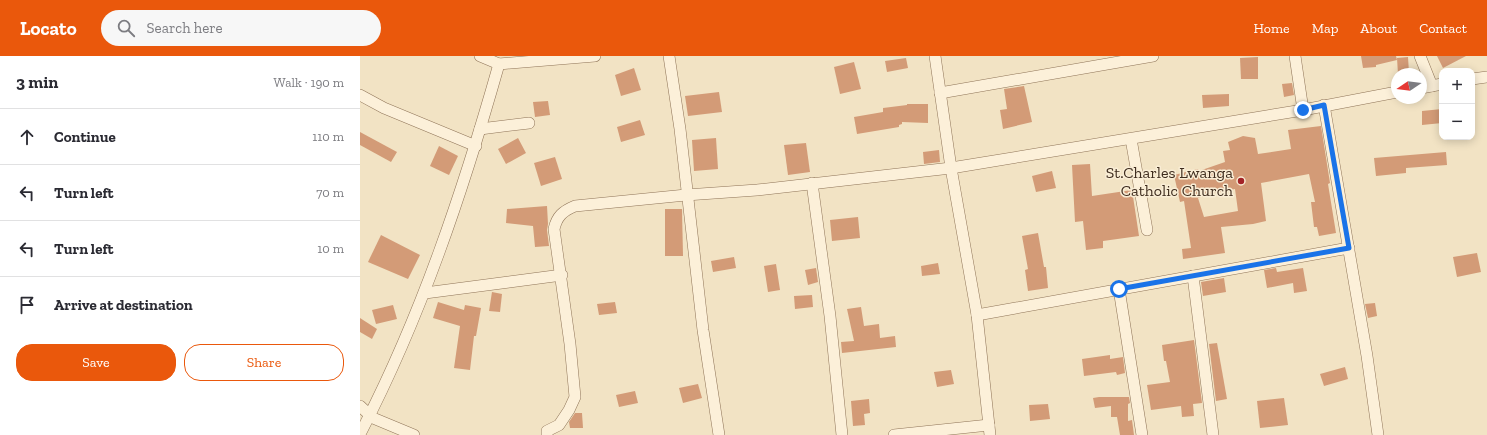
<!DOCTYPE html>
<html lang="en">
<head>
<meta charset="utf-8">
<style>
  body { margin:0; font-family:"Zilla Slab",serif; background:#f7f7f7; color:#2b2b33 }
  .controls { position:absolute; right:12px; top:12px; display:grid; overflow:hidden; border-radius:8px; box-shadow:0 2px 10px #0003 }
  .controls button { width:36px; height:36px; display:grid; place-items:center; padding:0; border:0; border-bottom:1px solid #e1e1e2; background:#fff; color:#2b2b33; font:20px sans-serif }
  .compass { position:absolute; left:1031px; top:12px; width:36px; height:36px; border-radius:50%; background:#fff; box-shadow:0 2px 10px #0003; rotate:257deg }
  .stop { position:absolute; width:12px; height:12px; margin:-9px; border:3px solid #1a73e8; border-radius:50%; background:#fff }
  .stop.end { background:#1a73e8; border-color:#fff; box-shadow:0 1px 4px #0008 }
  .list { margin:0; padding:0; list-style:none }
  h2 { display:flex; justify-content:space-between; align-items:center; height:52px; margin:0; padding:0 16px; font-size:17px }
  h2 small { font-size:13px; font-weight:400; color:#7c7c81 }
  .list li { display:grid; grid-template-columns:26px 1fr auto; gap:12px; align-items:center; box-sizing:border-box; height:56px; padding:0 16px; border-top:1px solid #e1e1e2 }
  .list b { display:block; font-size:15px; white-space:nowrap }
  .list em { font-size:13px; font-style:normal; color:#7c7c81 }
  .actions { display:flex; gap:8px; padding:12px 16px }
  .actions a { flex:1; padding:9px 0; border:1px solid #ea580c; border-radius:16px; text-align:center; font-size:14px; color:#ea580c }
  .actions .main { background:#ea580c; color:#fff }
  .icon { flex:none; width:22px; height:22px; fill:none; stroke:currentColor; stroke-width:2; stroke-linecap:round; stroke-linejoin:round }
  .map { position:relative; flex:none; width:1127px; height:379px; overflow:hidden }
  header { display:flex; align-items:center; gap:24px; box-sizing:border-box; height:56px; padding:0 20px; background:#ea580c; color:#fff }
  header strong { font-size:19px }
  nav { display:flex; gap:22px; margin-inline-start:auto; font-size:14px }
  .search { width:280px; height:36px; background:#f7f7f7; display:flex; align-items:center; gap:10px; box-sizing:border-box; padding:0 14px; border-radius:22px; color:#7c7c81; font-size:15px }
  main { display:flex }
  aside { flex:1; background:#fff }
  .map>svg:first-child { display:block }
  .building { fill:#d39b77; fill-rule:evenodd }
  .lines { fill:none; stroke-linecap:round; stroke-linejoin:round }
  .street-casing { stroke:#8f7458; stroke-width:12 }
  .street { stroke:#fcf0d9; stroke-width:11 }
  .route { stroke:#1a73e8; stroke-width:5 }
  .poi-dot { fill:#a32327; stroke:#f9edd5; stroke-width:1.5 }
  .labels { text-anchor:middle; stroke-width:3; stroke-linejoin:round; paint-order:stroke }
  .poi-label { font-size:16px; fill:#3e2c1e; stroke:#f9edd5; text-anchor:end }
</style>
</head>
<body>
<header>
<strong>Locato</strong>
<div class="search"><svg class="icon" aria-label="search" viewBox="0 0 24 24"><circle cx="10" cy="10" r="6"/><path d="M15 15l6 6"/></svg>Search here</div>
<nav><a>Home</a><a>Map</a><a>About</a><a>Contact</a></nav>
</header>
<main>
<aside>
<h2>3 min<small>Walk · 190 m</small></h2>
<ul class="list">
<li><svg class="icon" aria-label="ahead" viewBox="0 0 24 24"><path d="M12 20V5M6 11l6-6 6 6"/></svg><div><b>Continue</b></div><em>110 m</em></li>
<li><svg class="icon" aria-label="left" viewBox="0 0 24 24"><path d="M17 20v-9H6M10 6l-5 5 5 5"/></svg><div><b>Turn left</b></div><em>70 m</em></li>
<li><svg class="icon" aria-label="left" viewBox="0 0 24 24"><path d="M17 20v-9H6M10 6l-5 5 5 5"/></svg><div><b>Turn left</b></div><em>10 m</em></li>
<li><svg class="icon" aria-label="arrive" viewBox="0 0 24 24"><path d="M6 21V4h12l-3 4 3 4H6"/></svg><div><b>Arrive at destination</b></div></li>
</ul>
<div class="actions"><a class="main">Save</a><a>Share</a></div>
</aside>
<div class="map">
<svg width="1127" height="379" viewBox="0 0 1127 379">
  <rect width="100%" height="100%" fill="#f2e3c4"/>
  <g class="building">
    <polygon points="1001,0 1036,0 1037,4 1016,9 1016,11 1003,12"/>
    <polygon points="1077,0 1106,0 1083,12"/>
    <polygon points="898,1 898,23 881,23 880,2"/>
    <polygon points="1048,1 1049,17 1038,18 1037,2"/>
    <polygon points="546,2 548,12 527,16 525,5"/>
    <polygon points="494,6 501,33 480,38 474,11"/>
    <polygon points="274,12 281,34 261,40 255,19"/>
    <polygon points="932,27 934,39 924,41 922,28"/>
    <polygon points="664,30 672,66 643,73 640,54 647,53 644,33"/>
    <polygon points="359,36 362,56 328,60 325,40"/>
    <polygon points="869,38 869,50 843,52 842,39"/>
    <polygon points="188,45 190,59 175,61 173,46"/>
    <polygon points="547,48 568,48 568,67 542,66 542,68 539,69 539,71 497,78 494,61 523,56 523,52 547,49"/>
    <polygon points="1082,53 1082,67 1062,69 1062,55"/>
    <polygon points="280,64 285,79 261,86 257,71"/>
    <path d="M 961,70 L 970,127 L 968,128 L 976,177 L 959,180 L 957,171 L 954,171 L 951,146 L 955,146 L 949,118 L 901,127 L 906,165 L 893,168 L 861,171 L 865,197 L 823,203 L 822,193 L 831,192 L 824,145 L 820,146 L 814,119 L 838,113 L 839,115 L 865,106 L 863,95 L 870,94 L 868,86 L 883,80 L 895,82 L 898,98 L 931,93 L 928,74 ZM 875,133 L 878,155 L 844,161 L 838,142 L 845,140 L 845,139 Z"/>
    <polygon points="0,76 37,96 31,106 0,89"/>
    <polygon points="158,82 166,97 146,108 138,93"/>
    <polygon points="356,82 358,113 334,115 332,84"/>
    <polygon points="446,87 450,116 428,119 424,89"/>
    <polygon points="79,90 98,100 89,119 70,110"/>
    <polygon points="579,94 580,106 564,108 563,96"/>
    <polygon points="1086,96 1087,109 1046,112 1046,117 1016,120 1014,102"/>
    <polygon points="195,101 202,123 181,130 174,107"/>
    <polygon points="730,108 732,140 772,134 779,180 743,185 743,192 726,194 723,165 715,166 712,109"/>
    <polygon points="692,115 696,132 676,136 672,120"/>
    <polygon points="187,150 188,168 187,174 189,190 175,191 173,170 146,167 147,153"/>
    <polygon points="305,153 322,153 323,200 305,200"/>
    <polygon points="498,161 500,182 472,185 470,164"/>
    <polygon points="678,177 684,211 686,211 688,232 668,235 665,214 668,213 662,180"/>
    <polygon points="21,179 60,199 48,223 8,206"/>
    <polygon points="1117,197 1121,216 1097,221 1093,201"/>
    <polygon points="374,201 376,212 353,216 351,205"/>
    <polygon points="578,207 580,218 562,220 561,210"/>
    <polygon points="416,208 420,234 408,236 404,210"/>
    <polygon points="456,212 458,226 448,229 445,214"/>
    <polygon points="916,212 917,216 943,212 947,235 934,237 933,227 907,232 904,214"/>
    <polygon points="864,222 866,236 843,240 841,226"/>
    <polygon points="132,236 142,238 140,256 129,255"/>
    <polygon points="452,239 453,251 435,253 434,240"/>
    <polygon points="78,246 104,254 105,249 121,252 116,280 114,280 110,314 94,312 100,270 73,262"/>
    <polygon points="255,246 257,257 239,259 237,248"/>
    <polygon points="1015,247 1017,260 1008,262 1005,248"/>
    <polygon points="33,249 37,263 16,268 12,254"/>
    <polygon points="501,251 504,270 519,268 520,282 535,280 536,291 482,297 481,286 494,285 487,253"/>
    <polygon points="0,262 17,273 12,283 0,276"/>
    <polygon points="834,284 842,347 833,348 834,360 822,361 821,350 791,354 787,329 810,326 806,305 804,305 802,289"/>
    <polygon points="857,287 867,343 856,345 849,288"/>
    <polygon points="750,299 750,303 763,301 765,317 757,319 756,316 724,320 722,303"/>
    <polygon points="985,311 988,323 964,330 960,318"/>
    <polygon points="591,314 594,328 577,331 574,316"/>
    <polygon points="338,328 342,342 323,347 319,332"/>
    <polygon points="275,335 278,347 259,351 256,339"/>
    <polygon points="739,341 769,341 770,347 768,348 768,365 772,364 774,379 760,379 757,361 751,361 751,350 735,352 733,342"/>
    <polygon points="924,342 928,369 900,372 897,345"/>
    <polygon points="509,343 510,357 504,358 505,369 493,370 491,345"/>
    <polygon points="688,348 690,363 670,365 669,349"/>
    <polygon points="215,357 222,357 223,372 210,372 209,366"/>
  </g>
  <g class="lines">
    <defs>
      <g id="street">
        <polyline points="120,0 139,8 235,0"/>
        <polyline points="309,0 320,73 343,274 359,379"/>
        <polyline points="575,0 591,112 617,259 630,379"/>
        <polyline points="935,0 943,54"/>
        <polyline points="1060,0 1072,30"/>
        <polyline points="1112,23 1127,21"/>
        <polyline points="1061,32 1082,28"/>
        <polyline points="580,37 793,0"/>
        <polyline points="0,39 24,52 116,90"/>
        <polyline points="964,49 1007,300 1018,379"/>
        <polyline points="120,73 169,67"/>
        <polyline points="771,83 787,174"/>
        <polyline points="452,127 470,260 482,379"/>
        <polyline points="833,220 853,379"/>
        <polyline points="759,233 782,379"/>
        <polyline points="65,237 202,219"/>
        <polyline points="617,259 989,192"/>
        <polyline points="0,350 13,362 54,379"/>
        <path d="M 0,378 C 61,261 103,135 139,8"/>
        <path d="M 187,379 L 187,375 L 199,369 L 209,354 L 215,341 L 210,288 L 194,173 C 197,160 203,155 215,150 L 326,139 L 397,134 L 591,112 L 943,54 L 1037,36"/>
        <polyline points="534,379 629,369"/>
      </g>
    </defs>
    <use href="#street" class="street-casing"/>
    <use href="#street" class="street"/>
  </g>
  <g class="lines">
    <polyline class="route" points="759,233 989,192 964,49 943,54"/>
  </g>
  <circle class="poi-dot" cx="881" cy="125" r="4"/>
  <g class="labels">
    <g class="poi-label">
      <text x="873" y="122">St.Charles Lwanga<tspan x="873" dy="18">Catholic Church</tspan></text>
    </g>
  </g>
</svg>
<div class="controls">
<button>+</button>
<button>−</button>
</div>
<svg class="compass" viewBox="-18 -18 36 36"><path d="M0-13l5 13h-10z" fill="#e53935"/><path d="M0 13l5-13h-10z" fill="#7c7c81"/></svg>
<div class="stop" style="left:759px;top:233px"></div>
<div class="stop end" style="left:943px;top:54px"></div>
</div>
</main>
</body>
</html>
